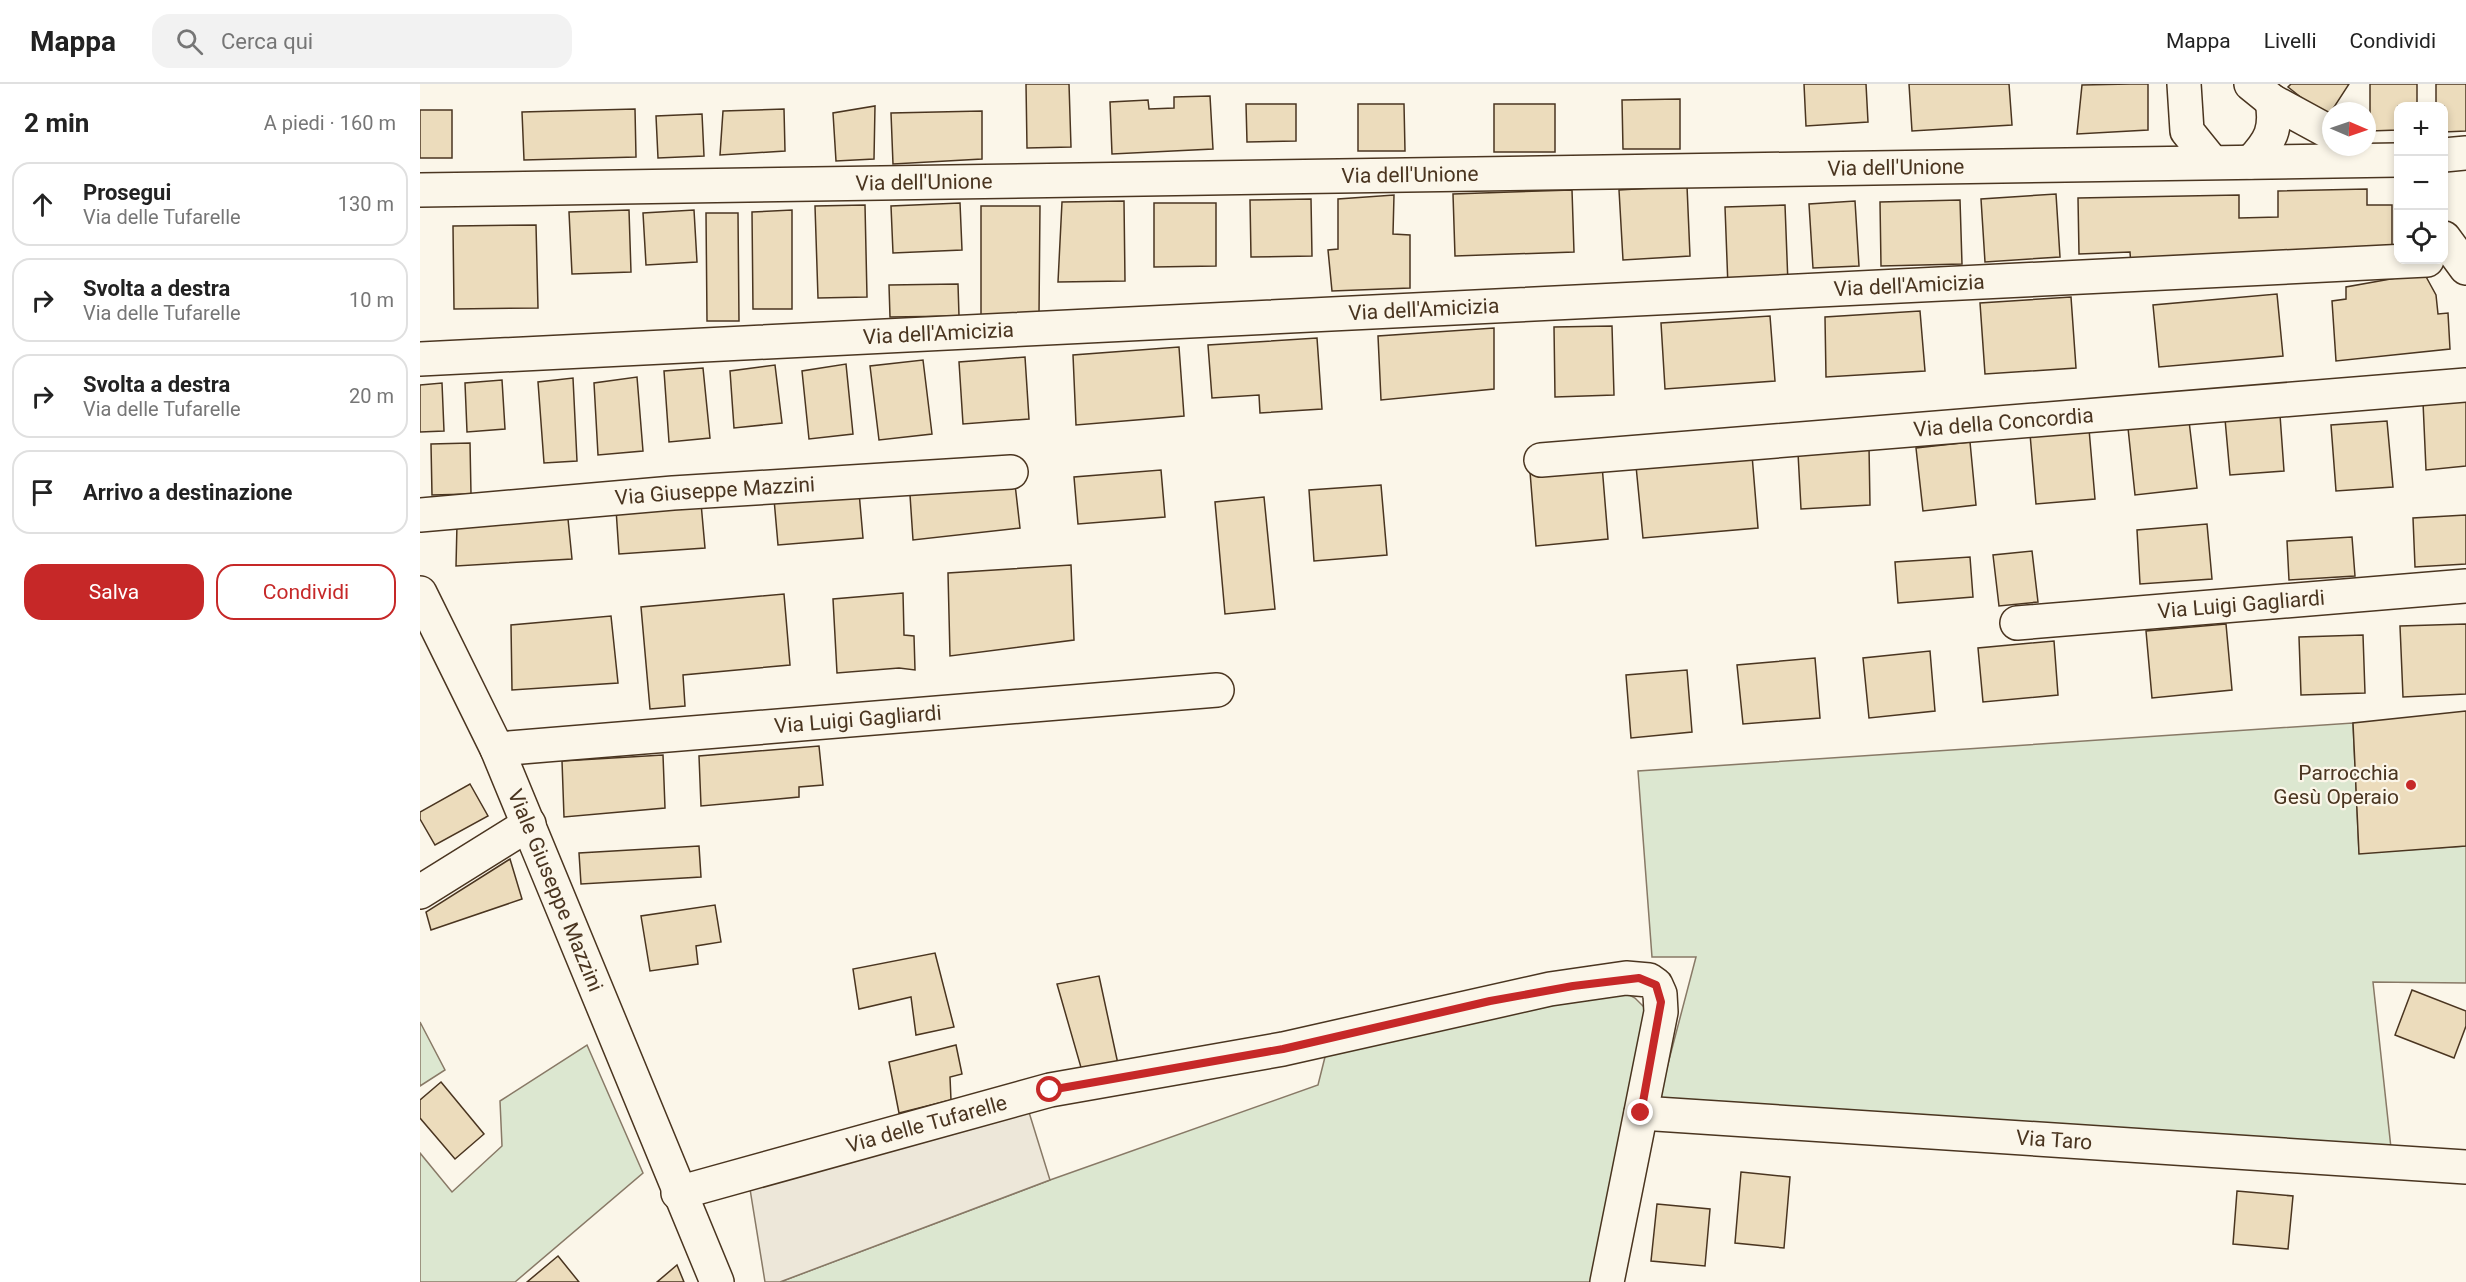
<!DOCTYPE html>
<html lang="it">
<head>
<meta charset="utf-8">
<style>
  body { margin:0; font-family:Roboto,sans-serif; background:#f2f2f2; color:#222 }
  .controls { position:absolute; right:18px; top:18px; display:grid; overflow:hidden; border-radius:12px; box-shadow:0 3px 9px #0003 }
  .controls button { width:54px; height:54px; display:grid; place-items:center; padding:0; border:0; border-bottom:2px solid #e0e0e0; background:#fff; color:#222; font:30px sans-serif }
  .compass { position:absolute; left:1902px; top:18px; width:54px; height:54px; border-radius:50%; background:#fff; box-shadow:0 3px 9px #0003; rotate:92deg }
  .stop { position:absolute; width:18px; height:18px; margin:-14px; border:4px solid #c62828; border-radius:50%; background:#fff }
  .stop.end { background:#c62828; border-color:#fff; box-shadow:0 2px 6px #0008 }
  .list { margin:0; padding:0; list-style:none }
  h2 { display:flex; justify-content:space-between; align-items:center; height:78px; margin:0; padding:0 24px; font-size:26px }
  h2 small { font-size:20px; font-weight:400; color:#767676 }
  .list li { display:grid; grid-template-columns:39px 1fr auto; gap:18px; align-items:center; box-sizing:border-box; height:84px; margin:0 12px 12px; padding:0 12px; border:2px solid #e0e0e0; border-radius:18px }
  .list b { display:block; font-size:22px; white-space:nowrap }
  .list p { margin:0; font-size:20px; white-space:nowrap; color:#767676 }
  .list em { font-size:20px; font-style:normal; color:#767676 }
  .actions { display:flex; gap:12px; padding:18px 24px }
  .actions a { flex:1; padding:14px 0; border:2px solid #c62828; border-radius:18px; text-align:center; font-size:21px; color:#c62828 }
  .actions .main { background:#c62828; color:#fff }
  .icon { flex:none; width:33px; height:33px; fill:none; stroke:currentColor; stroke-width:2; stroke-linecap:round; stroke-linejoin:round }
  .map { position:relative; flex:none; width:2046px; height:1198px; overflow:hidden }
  header { display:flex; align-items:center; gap:36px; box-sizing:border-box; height:84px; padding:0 30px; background:#fff; border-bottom:2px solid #e0e0e0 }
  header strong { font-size:28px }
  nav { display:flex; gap:33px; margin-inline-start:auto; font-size:21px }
  .search { width:420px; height:54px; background:#f2f2f2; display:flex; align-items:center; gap:15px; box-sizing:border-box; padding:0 21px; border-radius:18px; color:#767676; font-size:22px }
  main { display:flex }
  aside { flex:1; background:#fff }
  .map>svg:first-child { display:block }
  .green { fill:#dce7d0; stroke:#887966; stroke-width:1.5 }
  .parking { fill:#ede7d9; stroke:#887966; stroke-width:1.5 }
  .building { fill:#ecdcbc; stroke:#4a3520; stroke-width:1.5 }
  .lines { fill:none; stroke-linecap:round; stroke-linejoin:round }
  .minor-casing { stroke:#4a3520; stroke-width:36 }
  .minor { stroke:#fbf6e9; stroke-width:33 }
  .route { stroke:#c62828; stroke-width:8 }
  .poi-dot { fill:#c62828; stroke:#fbf6e9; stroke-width:2 }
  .labels { text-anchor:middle; stroke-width:4.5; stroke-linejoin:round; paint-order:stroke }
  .street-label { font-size:21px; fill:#4a3520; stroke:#fbf6e9 }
  .poi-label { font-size:21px; fill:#4a3520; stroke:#fbf6e9; text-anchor:end }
</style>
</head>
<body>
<header>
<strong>Mappa</strong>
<div class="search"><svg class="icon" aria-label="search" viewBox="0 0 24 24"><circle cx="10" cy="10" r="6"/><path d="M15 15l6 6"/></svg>Cerca qui</div>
<nav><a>Mappa</a><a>Livelli</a><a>Condividi</a></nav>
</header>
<main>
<aside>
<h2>2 min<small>A piedi · 160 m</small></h2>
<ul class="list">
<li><svg class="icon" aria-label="ahead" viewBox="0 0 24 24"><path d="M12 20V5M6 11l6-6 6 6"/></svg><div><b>Prosegui</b><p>Via delle Tufarelle</p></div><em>130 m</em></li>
<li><svg class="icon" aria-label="right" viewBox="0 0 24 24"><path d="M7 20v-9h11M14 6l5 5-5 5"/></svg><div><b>Svolta a destra</b><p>Via delle Tufarelle</p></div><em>10 m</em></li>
<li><svg class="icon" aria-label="right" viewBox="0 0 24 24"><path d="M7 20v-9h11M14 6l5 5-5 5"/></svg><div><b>Svolta a destra</b><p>Via delle Tufarelle</p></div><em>20 m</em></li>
<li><svg class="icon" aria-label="arrive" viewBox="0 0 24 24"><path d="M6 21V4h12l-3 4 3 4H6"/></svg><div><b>Arrivo a destinazione</b></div></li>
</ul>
<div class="actions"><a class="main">Salva</a><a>Condividi</a></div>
</aside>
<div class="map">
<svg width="2046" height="1198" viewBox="0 0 2046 1198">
  <rect width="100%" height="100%" fill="#fbf6e9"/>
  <g class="green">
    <polygon points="1933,639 1939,769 2046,762 2046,899 1953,898 1971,1064 1239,1014 1276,873 1232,873 1218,687"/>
    <polygon points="1202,907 1215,914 1227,926 1178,1198 360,1198 630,1096 898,1001 906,969"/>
    <polygon points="0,938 25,986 0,1002"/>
    <polygon points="167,961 223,1089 95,1198 0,1198 0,1069 32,1108 82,1062 80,1017"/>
  </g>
  <polygon class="parking" points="608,1025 630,1096 360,1198 345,1198 330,1105"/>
  <g class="building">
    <polygon points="606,0 649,0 651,63 607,64"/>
    <polygon points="1384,0 1446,0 1448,38 1386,42"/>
    <polygon points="1489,0 1589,0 1592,41 1492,47"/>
    <polygon points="1710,0 1728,0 1728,46 1657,50 1662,1"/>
    <polygon points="1871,0 1929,0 1907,34 1868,3"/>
    <polygon points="1950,0 1997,0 1997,22 1978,22 1978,46 1950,47"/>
    <polygon points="2016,0 2046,0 2046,47 2024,48 2024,22 2016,22"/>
    <polygon points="790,12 793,65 692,70 690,18 728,16 729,25 754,24 754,13"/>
    <polygon points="1260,15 1260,65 1203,65 1202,16"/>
    <polygon points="826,20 876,20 876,57 827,58"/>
    <polygon points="938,20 984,20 985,67 938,67"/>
    <rect x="1074" y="20" width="61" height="48"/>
    <polygon points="455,22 454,75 416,77 413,29"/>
    <polygon points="215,25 216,73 104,76 102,28"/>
    <polygon points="364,25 365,67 300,71 303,27"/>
    <rect x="0" y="26" width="32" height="48"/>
    <polygon points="562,27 562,75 473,80 471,29"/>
    <polygon points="282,30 284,72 238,74 236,32"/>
    <polygon points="1267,102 1270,172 1203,176 1199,106"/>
    <polygon points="1947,105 1947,121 1972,121 1972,165 1711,182 1710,168 1659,170 1658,114 1819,111 1819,134 1858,133 1858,107"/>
    <polygon points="1152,106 1154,168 1035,172 1033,110"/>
    <polygon points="1636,110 1640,173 1565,178 1561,115"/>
    <polygon points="974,111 973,150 990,151 990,204 912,207 908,166 918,165 918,115"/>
    <polygon points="891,115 892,172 831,173 830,116"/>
    <polygon points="1540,116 1542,180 1461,182 1460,118"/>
    <polygon points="704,117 705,197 638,198 642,118"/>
    <polygon points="1435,117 1439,182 1393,184 1389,120"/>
    <polygon points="540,119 542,166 473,169 471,122"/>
    <polygon points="734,119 796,119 796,182 734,183"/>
    <polygon points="445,121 447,213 398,214 395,122"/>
    <polygon points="1365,121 1368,200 1308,203 1305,123"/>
    <polygon points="561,122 620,122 619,231 561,231"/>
    <polygon points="209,126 211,188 152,190 149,128"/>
    <polygon points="274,126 277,178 226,181 223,129"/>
    <polygon points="372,126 372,225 333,225 332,128"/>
    <polygon points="286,129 318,129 319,237 287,237"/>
    <polygon points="116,141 118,224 34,225 33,142"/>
    <polygon points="2004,189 2016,211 2018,230 2028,229 2030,265 1916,277 1912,217 1926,215 1926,203"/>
    <polygon points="538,200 539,232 470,233 469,201"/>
    <polygon points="1857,210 1863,272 1739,283 1733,221"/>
    <polygon points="1651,213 1656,284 1565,290 1560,219"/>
    <polygon points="1500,227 1505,287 1406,293 1405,233"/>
    <polygon points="1350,232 1355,297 1245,305 1241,239"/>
    <polygon points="1192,242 1194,311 1135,313 1134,243"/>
    <polygon points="1074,244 1074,305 961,316 958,252"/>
    <polygon points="897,254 902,325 840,329 839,311 792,314 788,261"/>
    <polygon points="759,263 764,332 656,341 653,271"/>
    <polygon points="605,273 609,335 543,340 539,278"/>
    <polygon points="503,276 512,350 459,356 450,282"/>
    <polygon points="426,280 433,350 389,355 382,287"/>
    <polygon points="355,281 362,339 314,344 310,287"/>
    <polygon points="283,284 290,354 249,358 244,287"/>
    <polygon points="217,293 223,367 178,371 174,299"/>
    <polygon points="153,294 157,377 124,379 118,298"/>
    <polygon points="82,296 85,345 47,348 45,299"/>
    <polygon points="22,299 24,347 0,348 0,301"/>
    <polygon points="2046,317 2046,382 2006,386 2003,318"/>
    <polygon points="1860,331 1864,387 1810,391 1805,335"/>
    <polygon points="1769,337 1777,404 1715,411 1708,344"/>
    <polygon points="1967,337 1973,403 1916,407 1911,341"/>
    <polygon points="1669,345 1675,415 1616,420 1610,350"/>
    <polygon points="1550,358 1556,421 1503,427 1496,364"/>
    <polygon points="50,359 51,410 12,411 11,360"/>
    <polygon points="1449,362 1450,421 1381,425 1378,369"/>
    <polygon points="1332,371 1338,444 1223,454 1216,382"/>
    <polygon points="1182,381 1188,455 1116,462 1110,388"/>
    <polygon points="741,386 745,433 658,440 654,393"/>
    <polygon points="595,400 600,444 493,456 490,411"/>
    <polygon points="961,401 967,471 894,477 889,406"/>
    <polygon points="439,408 443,454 358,461 354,415"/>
    <polygon points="844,413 855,525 805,530 795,418"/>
    <polygon points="281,419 285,464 199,470 196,425"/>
    <polygon points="147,425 152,475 36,482 37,440"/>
    <polygon points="2046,431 2046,480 1995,483 1993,434"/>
    <polygon points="1787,440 1792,495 1720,500 1717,446"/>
    <polygon points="1932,453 1935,492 1869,496 1867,457"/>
    <polygon points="1612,467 1618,518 1579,522 1573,471"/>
    <polygon points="1550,473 1553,513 1478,519 1475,478"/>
    <polygon points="651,481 654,556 530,572 528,489"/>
    <polygon points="483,509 484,551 494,552 495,586 479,584 417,589 413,515"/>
    <polygon points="364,510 370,581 263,591 265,622 230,625 221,523"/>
    <polygon points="191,532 198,599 92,606 91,541"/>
    <polygon points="1806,540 1812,606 1732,614 1726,547"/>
    <polygon points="2046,540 2046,610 1983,613 1980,542"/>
    <polygon points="1943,551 1945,609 1881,611 1879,553"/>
    <polygon points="1634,557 1638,611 1563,618 1558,564"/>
    <polygon points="1510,567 1515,627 1449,634 1443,574"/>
    <polygon points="1395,574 1400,634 1323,640 1317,581"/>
    <polygon points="1267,586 1272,648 1211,654 1206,591"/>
    <polygon points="2046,627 2046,762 1939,770 1933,639"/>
    <polygon points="399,662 403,701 379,703 379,713 281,722 279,672"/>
    <polygon points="243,671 245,724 144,733 142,677"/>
    <polygon points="50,700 68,732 15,761 0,735 0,728"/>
    <polygon points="279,762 281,793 161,800 159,769"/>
    <polygon points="90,775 102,815 11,846 6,828"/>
    <polygon points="295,821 301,858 276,862 278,880 230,887 221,832"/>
    <polygon points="515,869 534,943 496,951 491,913 439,925 433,885"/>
    <polygon points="679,892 698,980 662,987 637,900"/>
    <polygon points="1992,906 2046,927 2046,942 2034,974 1975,951"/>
    <polygon points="536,961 542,990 530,993 531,1016 479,1029 469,978"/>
    <polygon points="21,998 64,1050 35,1075 0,1034 0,1016"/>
    <polygon points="1321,1088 1370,1093 1364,1164 1315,1159"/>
    <polygon points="1817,1107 1873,1112 1868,1165 1813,1160"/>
    <polygon points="1237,1120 1290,1125 1285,1182 1231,1177"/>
    <polygon points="138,1172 159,1198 107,1198"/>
    <polygon points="257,1181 264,1198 237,1198"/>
  </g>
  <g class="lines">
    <defs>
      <g id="minor">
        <polyline points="1764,0 1767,47 1792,78"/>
        <polyline points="1831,0 1852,17 1911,49"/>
        <polyline points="2024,71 2046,69"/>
        <path d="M 1831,78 C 1851,57 1857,45 1852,17"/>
        <path id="s1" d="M 0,106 L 1978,76"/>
        <polyline points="2024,154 2046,184"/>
        <path id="s2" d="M 0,275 L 2007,176"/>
        <path id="s3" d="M 1121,376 L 2046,301"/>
        <path id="s4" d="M 0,431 L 253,409 L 591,388"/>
        <path id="s5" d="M 0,509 L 77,665 L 297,1198"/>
        <path id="s6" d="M 1597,539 L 2046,502"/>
        <path id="s7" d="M 77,665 L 797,606"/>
        <polyline points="0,808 109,740"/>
        <path id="s8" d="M 1221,1029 L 2046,1083"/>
        <path id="s9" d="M 258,1109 L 630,1006 L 863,965 L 1130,905 L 1206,894 L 1229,896 L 1236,901 L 1240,910 L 1241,928 L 1187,1198"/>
      </g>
    </defs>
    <use href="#minor" class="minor-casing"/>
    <use href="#minor" class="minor"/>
  </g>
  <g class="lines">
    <polyline class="route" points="630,1006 863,965 1070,917 1153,902 1219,894 1236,901 1241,918 1221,1029"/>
  </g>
  <circle class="poi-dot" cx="1991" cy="701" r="6"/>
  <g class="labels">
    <g class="street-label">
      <text dy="7" stroke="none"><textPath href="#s1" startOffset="1476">Via dell'Unione</textPath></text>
      <text dy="7" stroke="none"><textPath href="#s1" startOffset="990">Via dell'Unione</textPath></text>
      <text dy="7" stroke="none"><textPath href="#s1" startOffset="504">Via dell'Unione</textPath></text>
      <text dy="7" stroke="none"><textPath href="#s2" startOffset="1491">Via dell'Amicizia</textPath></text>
      <text dy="7" stroke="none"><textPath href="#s2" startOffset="1005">Via dell'Amicizia</textPath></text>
      <text dy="7" stroke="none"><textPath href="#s2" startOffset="519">Via dell'Amicizia</textPath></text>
      <text dy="7" stroke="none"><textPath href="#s3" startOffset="464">Via della Concordia</textPath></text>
      <text dy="7" stroke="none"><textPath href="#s4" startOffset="296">Via Giuseppe Mazzini</textPath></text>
      <text dy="7" stroke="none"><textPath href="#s6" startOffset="225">Via Luigi Gagliardi</textPath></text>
      <text dy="7" stroke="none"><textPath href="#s7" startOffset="362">Via Luigi Gagliardi</textPath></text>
      <text dy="7" stroke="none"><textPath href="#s5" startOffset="327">Viale Giuseppe Mazzini</textPath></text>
      <text dy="7" stroke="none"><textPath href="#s9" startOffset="258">Via delle Tufarelle</textPath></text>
      <text dy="7" stroke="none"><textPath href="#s8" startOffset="414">Via Taro</textPath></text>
    </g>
    <g class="poi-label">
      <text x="1979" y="696">Parrocchia<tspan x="1979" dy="24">Gesù Operaio</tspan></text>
    </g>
  </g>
</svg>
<div class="controls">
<button>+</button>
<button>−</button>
<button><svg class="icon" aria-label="locate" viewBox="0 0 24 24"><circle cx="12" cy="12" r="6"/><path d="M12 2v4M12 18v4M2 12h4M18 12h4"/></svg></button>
</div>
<svg class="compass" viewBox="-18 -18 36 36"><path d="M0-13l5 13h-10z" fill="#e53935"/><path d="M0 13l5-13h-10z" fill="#767676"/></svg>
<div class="stop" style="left:630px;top:1006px"></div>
<div class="stop end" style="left:1221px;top:1029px"></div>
</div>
</main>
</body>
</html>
